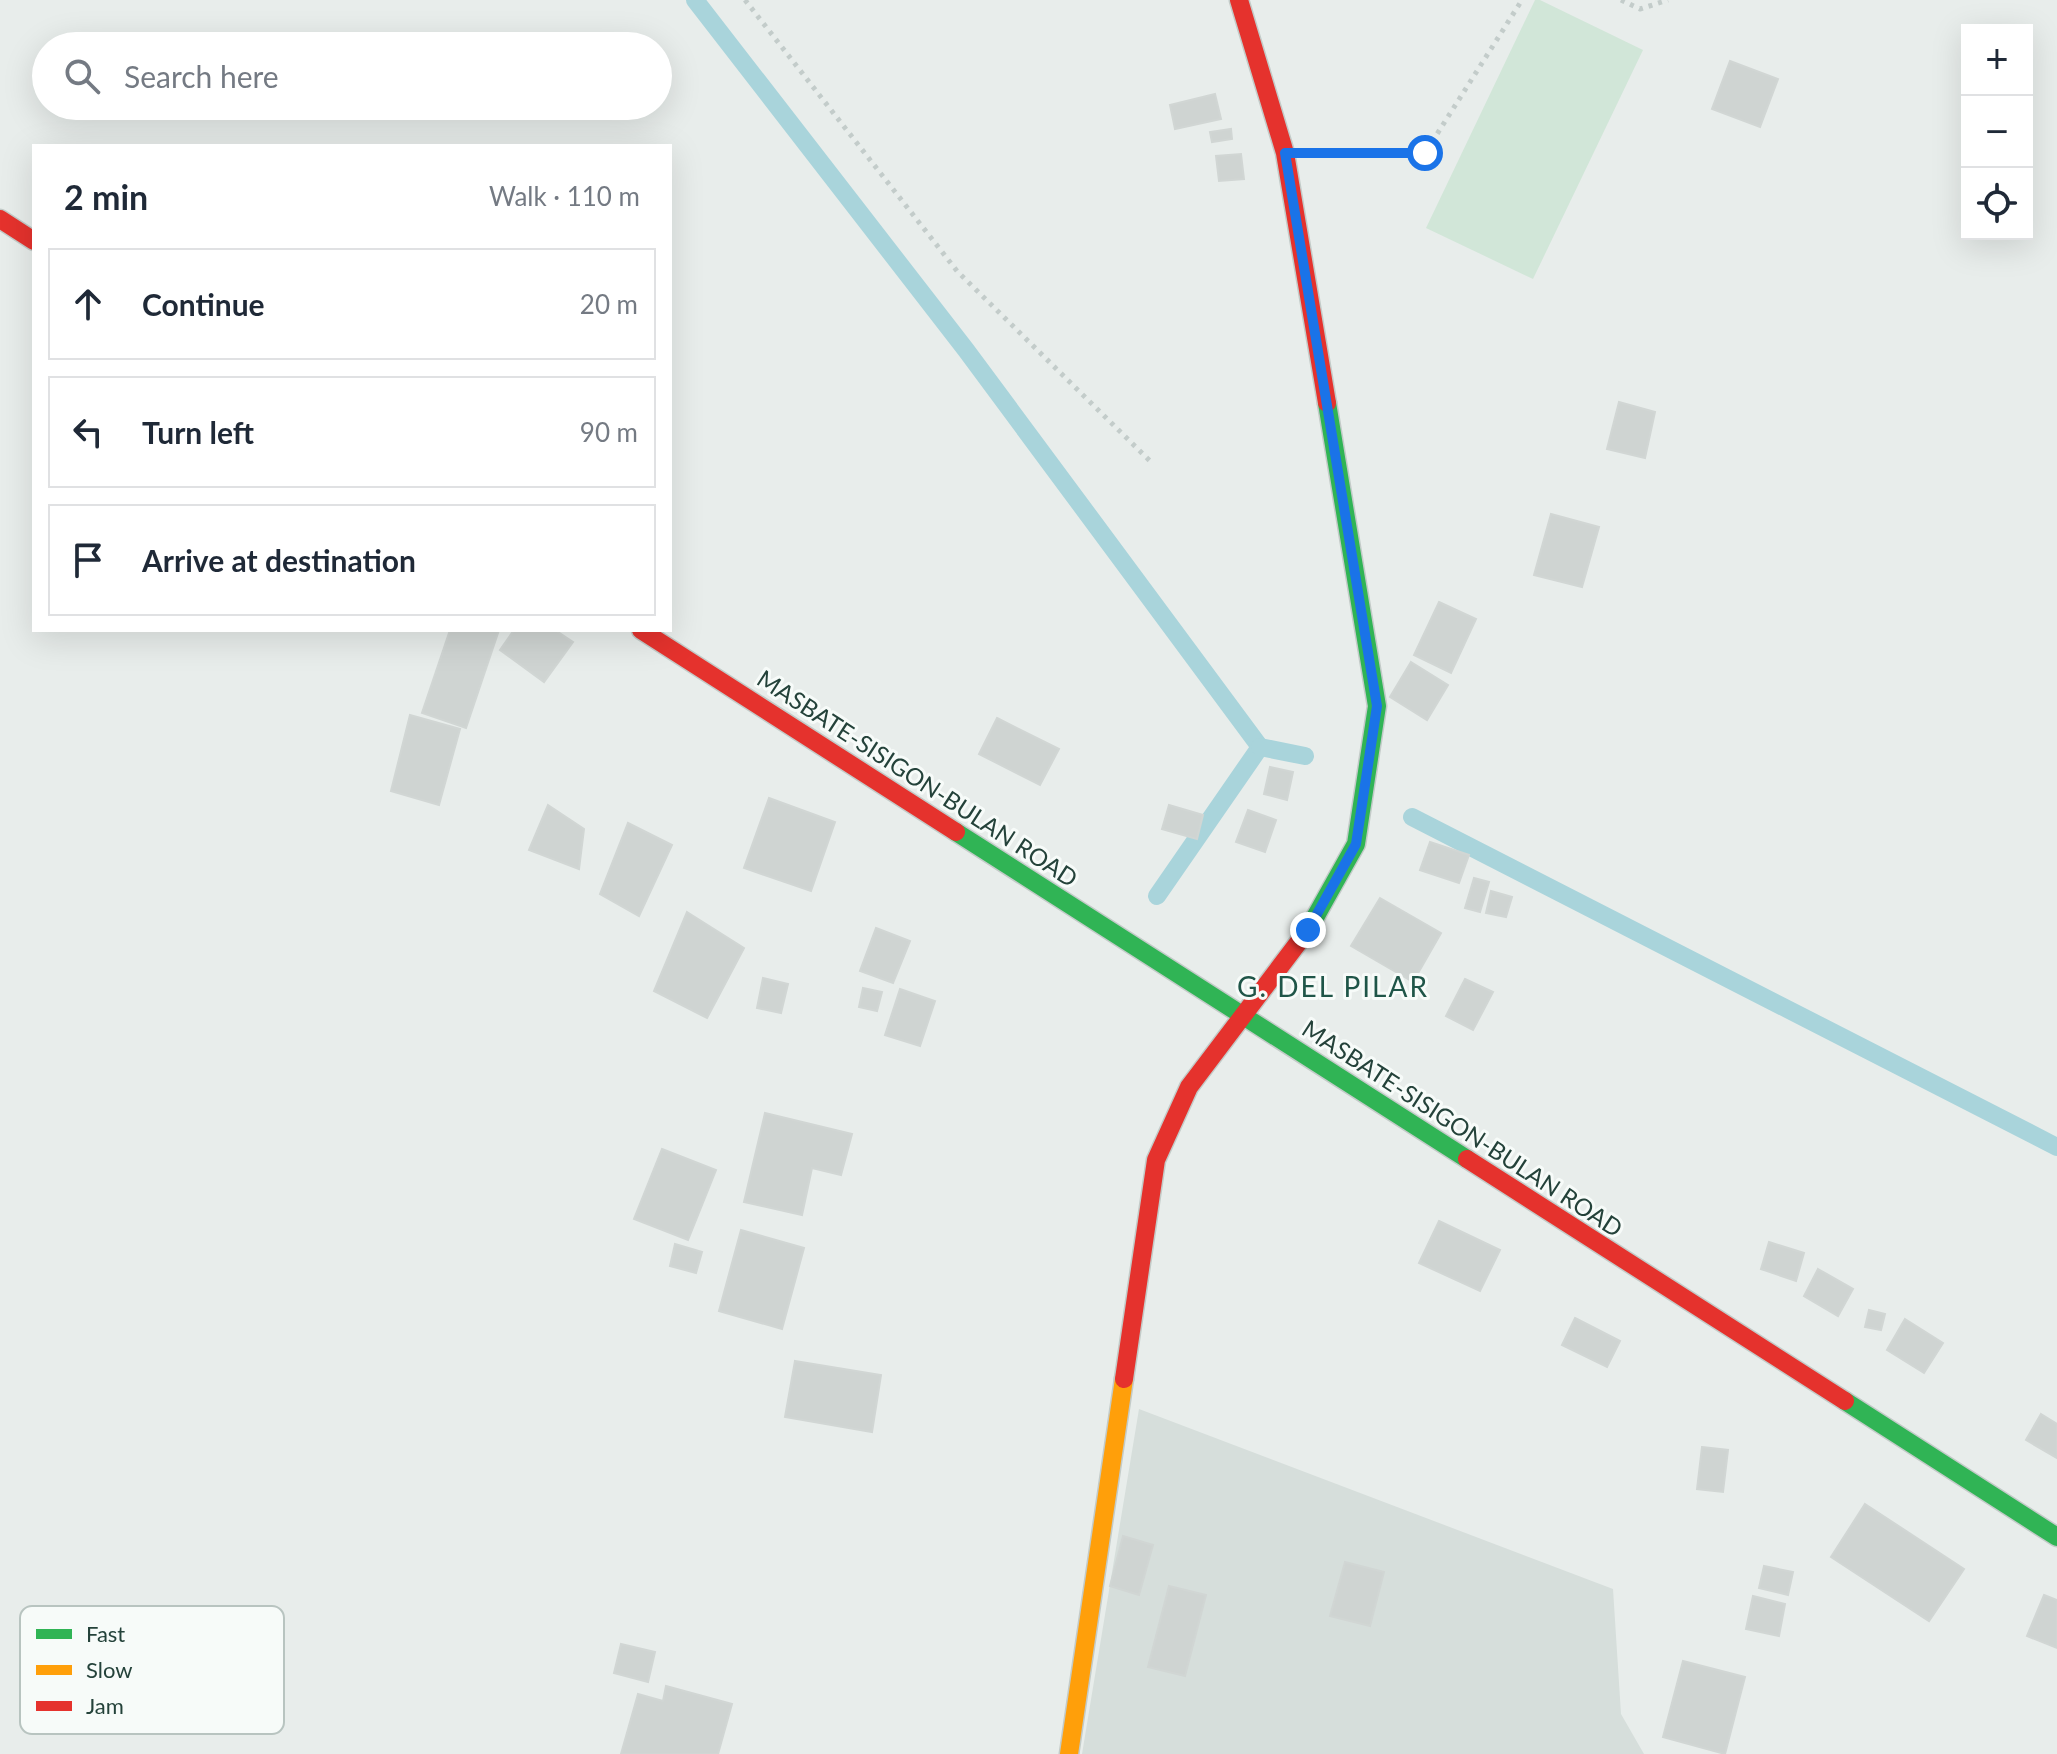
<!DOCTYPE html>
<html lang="en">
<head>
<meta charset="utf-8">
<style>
  body { margin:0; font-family:Lato,sans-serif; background:#f6f6f7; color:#1f2937 }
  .controls { position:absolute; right:24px; top:24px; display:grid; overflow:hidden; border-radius:0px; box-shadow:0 8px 32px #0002 }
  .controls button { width:72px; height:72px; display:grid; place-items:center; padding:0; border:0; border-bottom:2px solid #e0e1e3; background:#fff; color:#1f2937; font:40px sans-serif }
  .stop { position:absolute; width:24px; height:24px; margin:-18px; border:6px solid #1a73e8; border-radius:50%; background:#fff }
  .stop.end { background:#1a73e8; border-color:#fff; box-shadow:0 2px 8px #0008 }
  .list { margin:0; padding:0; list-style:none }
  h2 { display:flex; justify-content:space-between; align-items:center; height:104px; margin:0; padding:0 32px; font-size:34px }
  h2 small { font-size:26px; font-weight:400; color:#747a83 }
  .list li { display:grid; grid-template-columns:52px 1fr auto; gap:24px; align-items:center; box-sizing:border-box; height:112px; margin:0 16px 16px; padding:0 16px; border:2px solid #e0e1e3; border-radius:0px }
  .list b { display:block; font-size:30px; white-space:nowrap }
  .list em { font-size:26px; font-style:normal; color:#747a83 }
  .icon { flex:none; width:44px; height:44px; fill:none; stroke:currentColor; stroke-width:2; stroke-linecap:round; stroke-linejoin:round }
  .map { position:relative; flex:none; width:2057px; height:1754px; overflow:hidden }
  .search { position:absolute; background:#fff; box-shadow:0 8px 32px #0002; left:32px; top:32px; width:640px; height:88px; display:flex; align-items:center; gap:20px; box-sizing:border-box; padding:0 28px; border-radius:44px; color:#747a83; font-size:30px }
  .panel { position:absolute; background:#fff; box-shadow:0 8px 32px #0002; left:32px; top:144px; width:640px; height:488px; border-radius:0px }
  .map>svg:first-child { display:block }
  .built { fill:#d6dedb }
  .green { fill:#d1e6d8 }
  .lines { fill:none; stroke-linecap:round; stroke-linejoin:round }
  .stream { stroke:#a9d4db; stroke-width:18 }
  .building { fill:#cfd4d2; stroke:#d1d6d4; stroke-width:2 }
  .fast-casing { stroke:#c3cbc8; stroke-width:21 }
  .slow-casing { stroke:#c3cbc8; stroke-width:21 }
  .jam-casing { stroke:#c3cbc8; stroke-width:21 }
  .path { stroke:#c3ccca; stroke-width:5; stroke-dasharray:4 6; stroke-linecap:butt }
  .fast { stroke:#30b455; stroke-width:18 }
  .slow { stroke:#ff9f0a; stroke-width:18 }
  .jam { stroke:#e5322d; stroke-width:18 }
  .route { stroke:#1a73e8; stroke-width:10 }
  .labels { text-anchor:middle; stroke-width:6; stroke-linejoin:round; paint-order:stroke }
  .street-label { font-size:24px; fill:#24423a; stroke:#f7fbf9 }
  .quarter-label { font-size:28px; letter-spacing:2px; fill:#1f5548; stroke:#f7fbf9 }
  .key { fill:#f7fbf9; stroke:#b8c4c0; stroke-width:2 }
  .key-label { font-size:22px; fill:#24423a }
</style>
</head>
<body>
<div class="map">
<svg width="2057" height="1754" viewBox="0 0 2057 1754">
  <rect width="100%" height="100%" fill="#e8edeb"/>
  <polygon class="built" points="1139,1409 1613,1589 1621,1714 1644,1754 1082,1754"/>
  <polygon class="green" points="1535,0 1540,0 1643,50 1533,279 1426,228"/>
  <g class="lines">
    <g class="stream">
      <polyline points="695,0 966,350 1260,747 1157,896"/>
      <polyline points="1260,747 1305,756"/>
      <polyline points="1412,817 2057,1147"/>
    </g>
  </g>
  <g class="building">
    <polygon points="1730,61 1778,79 1760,127 1712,109"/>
    <polygon points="1215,94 1221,119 1175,129 1170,105"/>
    <polygon points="1231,129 1232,139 1212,142 1210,132"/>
    <polygon points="1241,154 1244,179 1219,181 1216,156"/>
    <polygon points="1619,402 1655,412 1645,458 1607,449"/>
    <polygon points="1551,514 1599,527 1582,587 1534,575"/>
    <polygon points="1439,602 1476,619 1451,673 1414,655"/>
    <polygon points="450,630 499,630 466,728 422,713"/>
    <polygon points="514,630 555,630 573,642 544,682 500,650"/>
    <polygon points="1411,662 1448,685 1427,720 1390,697"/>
    <polygon points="410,715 460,729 439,805 391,791"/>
    <polygon points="997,718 1059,749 1040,785 979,754"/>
    <polygon points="1270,767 1293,772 1287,800 1264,794"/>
    <polygon points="769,798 835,822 811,891 744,868"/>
    <polygon points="548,805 584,829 579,869 529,850"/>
    <polygon points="1169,805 1203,815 1197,839 1162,829"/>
    <polygon points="1248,810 1276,820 1265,852 1236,842"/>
    <polygon points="628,823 672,845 639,916 600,894"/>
    <polygon points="1430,842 1469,855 1459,883 1420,870"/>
    <polygon points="1474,878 1489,882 1480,912 1465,908"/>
    <polygon points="1491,891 1512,897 1506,917 1486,913"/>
    <polygon points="1380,898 1441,933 1413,982 1351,946"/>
    <polygon points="687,912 744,948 707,1018 654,991"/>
    <polygon points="876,928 910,941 893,983 860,971"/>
    <polygon points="763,978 788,984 781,1013 757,1008"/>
    <polygon points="1465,979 1493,992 1473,1030 1446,1016"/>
    <polygon points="863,988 882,992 877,1011 859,1007"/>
    <polygon points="900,989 935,1001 920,1046 885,1035"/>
    <polygon points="765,1113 852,1134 841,1175 812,1168 802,1215 744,1202"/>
    <polygon points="662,1149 716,1170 688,1240 634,1219"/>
    <polygon points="1439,1221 1500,1250 1480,1291 1419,1263"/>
    <polygon points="741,1230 804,1248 782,1329 719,1311"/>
    <polygon points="1769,1242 1804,1253 1796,1281 1761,1269"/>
    <polygon points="675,1244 702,1252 696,1273 670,1266"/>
    <polygon points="1818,1269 1853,1289 1838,1316 1804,1296"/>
    <polygon points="1869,1310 1885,1314 1881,1330 1865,1327"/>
    <polygon points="1575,1318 1620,1341 1607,1367 1562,1345"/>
    <polygon points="1905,1319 1943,1343 1924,1373 1887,1350"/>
    <polygon points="795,1361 881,1375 872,1432 785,1417"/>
    <polygon points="2041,1414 2057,1424 2057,1458 2026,1440"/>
    <polygon points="1702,1447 1728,1450 1723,1492 1697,1489"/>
    <polygon points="1865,1504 1964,1569 1929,1621 1831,1557"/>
    <polygon points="1123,1536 1153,1545 1139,1595 1110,1586"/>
    <polygon points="1345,1562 1384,1572 1370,1626 1330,1616"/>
    <polygon points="1764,1566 1793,1572 1788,1595 1759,1588"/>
    <polygon points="1169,1586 1206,1595 1185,1676 1148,1667"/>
    <polygon points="2044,1595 2057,1600 2057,1648 2027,1636"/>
    <polygon points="1753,1596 1785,1604 1779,1636 1746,1629"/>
    <polygon points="621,1644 655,1652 648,1682 614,1673"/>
    <polygon points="1683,1661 1745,1677 1725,1754 1663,1737"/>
    <polygon points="666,1686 732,1704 718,1754 621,1754 638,1694 663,1701"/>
  </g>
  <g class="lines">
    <defs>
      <g id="fast">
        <polyline points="956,832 1467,1159"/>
        <polyline points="1301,939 1308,930 1356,844 1377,706 1327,403"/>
        <polyline points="1845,1401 2057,1537"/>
      </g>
      <polyline id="slow" points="1069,1754 1124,1379"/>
      <g id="jam">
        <polyline points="1239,0 1285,153 1327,403"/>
        <polyline points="0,219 34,241"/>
        <polyline points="641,630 956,832"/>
        <polyline points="1467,1159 1845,1401"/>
        <polyline points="1124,1379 1156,1160 1189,1087 1301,939"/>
      </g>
    </defs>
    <use href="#fast" class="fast-casing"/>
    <use href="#slow" class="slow-casing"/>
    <use href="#jam" class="jam-casing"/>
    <g class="path">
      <polyline points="745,0 957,271 1151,462"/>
      <polyline points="1621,0 1640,9 1668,0"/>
      <polyline points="1338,153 1425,153 1522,0"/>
    </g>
    <use href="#fast" class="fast"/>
    <use href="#slow" class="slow"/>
    <use href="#jam" class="jam"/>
  </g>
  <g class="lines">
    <polyline class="route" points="1308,930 1356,844 1377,706 1285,153 1425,153"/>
  </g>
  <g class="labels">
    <g class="street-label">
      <text transform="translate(917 779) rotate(33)" y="8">MASBATE-SISIGON-BULAN ROAD</text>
      <text transform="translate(1462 1129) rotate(33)" y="8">MASBATE-SISIGON-BULAN ROAD</text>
    </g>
    <g class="quarter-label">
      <text x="1333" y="997">G. DEL PILAR</text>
    </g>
  </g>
  <rect x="20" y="1606" width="264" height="128" rx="12" class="key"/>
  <rect x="36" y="1629" width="36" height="10" fill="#30b455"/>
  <rect x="36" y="1665" width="36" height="10" fill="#ff9f0a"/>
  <rect x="36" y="1701" width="36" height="10" fill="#e5322d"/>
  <g class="key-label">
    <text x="86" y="1642">Fast</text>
    <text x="86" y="1678">Slow</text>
    <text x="86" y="1714">Jam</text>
  </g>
</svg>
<div class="controls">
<button>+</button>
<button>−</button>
<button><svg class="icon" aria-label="locate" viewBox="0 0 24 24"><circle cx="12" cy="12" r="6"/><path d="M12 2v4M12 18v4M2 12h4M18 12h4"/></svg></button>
</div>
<div class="stop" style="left:1425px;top:153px"></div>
<div class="stop end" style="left:1308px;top:930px"></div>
<div class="search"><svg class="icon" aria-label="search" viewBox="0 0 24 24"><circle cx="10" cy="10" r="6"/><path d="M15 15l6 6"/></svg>Search here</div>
<section class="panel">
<h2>2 min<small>Walk · 110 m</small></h2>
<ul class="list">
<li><svg class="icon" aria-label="ahead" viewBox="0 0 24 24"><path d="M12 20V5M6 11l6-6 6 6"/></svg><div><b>Continue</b></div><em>20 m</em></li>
<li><svg class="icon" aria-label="left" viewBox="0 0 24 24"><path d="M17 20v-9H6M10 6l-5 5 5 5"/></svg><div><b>Turn left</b></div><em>90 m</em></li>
<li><svg class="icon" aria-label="arrive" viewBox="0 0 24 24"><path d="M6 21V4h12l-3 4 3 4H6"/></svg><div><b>Arrive at destination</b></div></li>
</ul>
</section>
</div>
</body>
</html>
